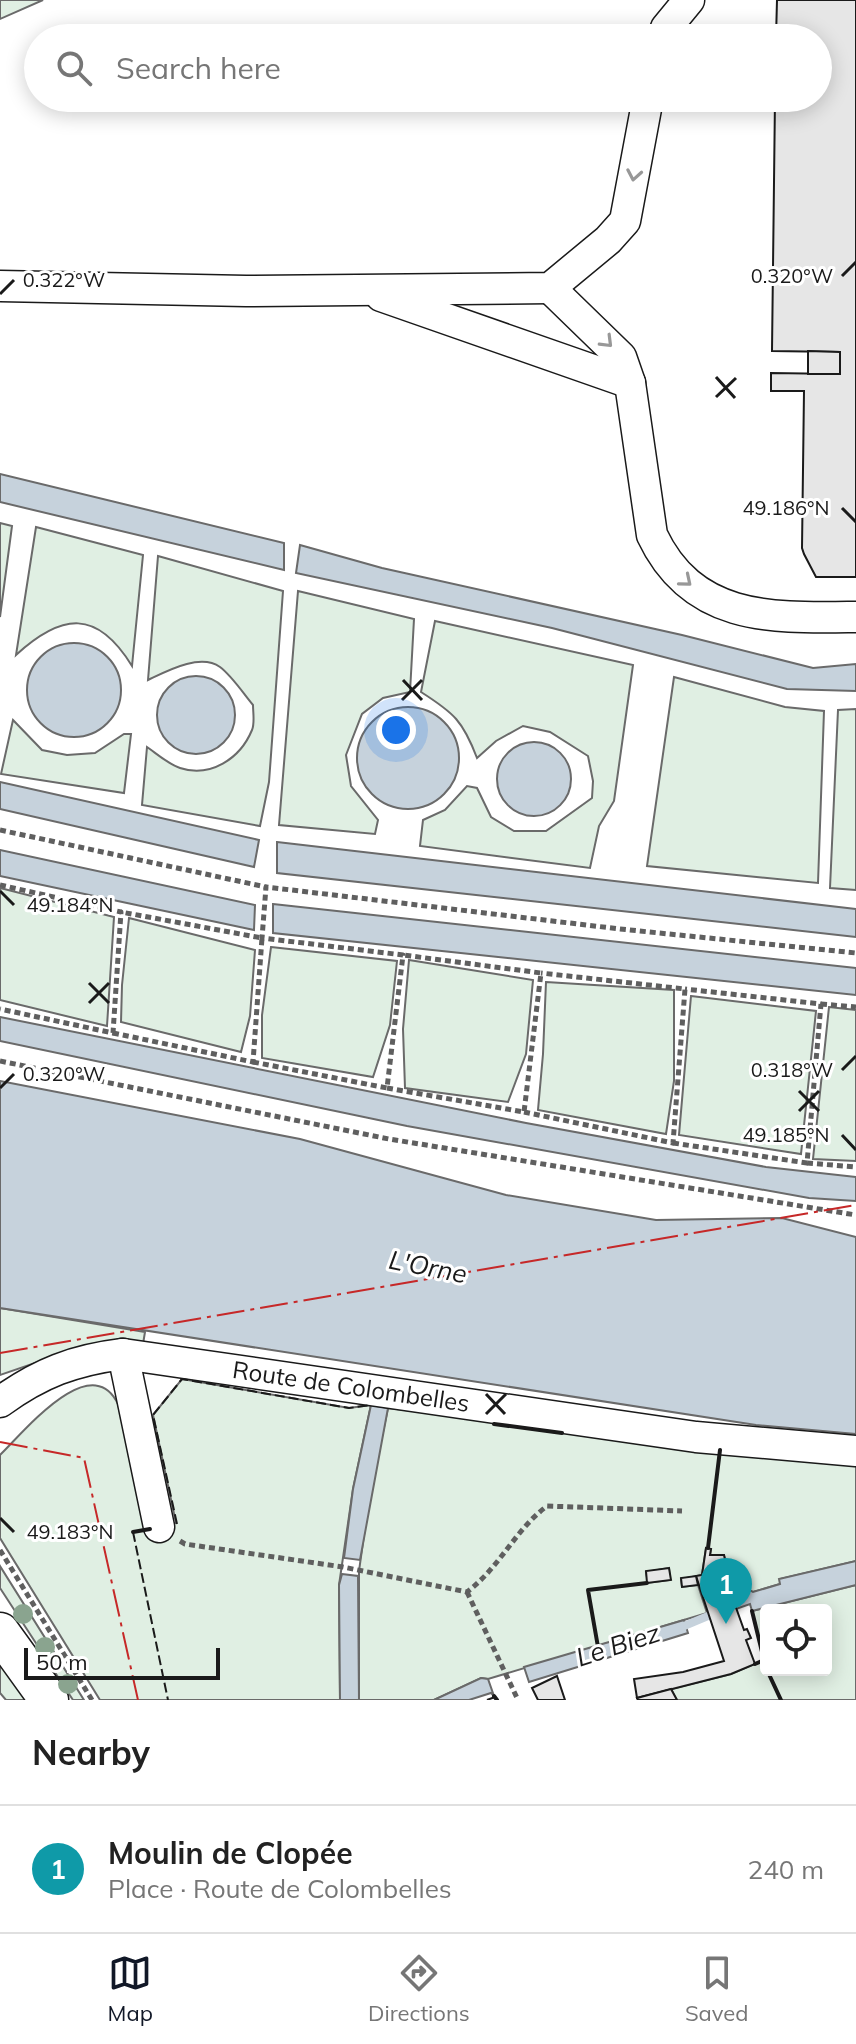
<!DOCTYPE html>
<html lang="en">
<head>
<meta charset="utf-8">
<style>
  body { margin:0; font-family:Mulish,sans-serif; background:#f6f6f6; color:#222 }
  .controls { position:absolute; right:24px; bottom:24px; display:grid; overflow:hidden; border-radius:8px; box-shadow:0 4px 20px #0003 }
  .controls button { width:72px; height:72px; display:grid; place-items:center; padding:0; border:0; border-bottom:2px solid #e0e0e0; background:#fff; color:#222; font:40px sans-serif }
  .scale { position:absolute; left:24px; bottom:20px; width:196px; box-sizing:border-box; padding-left:8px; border:4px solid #1a1a1a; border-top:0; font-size:22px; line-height:28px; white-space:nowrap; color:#1a1a1a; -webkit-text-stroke:6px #fff; paint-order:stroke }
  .you { position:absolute; left:396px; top:730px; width:28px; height:28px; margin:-20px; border:6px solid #fff; border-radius:50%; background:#1a73e8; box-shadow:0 0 0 12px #1a73e833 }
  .badge { display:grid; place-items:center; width:52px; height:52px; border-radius:50%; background:#111827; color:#fff; font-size:26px; font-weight:700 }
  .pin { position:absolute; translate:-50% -66px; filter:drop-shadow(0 2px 4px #0008) }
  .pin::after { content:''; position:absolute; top:42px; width:28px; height:24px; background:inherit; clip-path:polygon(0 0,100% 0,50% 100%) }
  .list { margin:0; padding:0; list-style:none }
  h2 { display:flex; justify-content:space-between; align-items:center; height:104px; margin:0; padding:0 32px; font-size:34px }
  h2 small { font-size:26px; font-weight:400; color:#767676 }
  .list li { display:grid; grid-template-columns:52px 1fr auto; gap:24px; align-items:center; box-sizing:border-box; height:128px; padding:0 32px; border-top:2px solid #e0e0e0 }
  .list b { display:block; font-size:30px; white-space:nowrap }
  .list p { margin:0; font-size:26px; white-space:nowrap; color:#767676 }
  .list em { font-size:26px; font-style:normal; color:#767676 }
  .icon { flex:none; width:44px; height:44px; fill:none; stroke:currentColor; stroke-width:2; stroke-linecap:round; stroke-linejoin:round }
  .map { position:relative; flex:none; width:856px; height:1700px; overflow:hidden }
  .search { position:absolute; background:#fff; box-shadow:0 4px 20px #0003; left:24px; right:24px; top:24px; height:88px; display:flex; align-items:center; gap:20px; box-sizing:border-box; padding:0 28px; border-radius:44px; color:#767676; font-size:30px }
  .sheet { height:232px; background:#fff }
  nav { display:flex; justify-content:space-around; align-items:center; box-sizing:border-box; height:112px; border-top:2px solid #e0e0e0; background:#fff; font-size:22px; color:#767676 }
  nav a { display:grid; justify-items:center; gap:4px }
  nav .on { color:#111827 }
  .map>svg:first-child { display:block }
  .green { fill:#e0efe3; stroke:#6a6a6a; stroke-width:2; fill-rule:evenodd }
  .water { fill:#c6d2dc; stroke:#6a6a6a; stroke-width:2 }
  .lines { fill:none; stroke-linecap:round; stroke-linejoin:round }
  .stream { stroke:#c6d2dc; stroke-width:8 }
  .building { fill:#e6e6e6; stroke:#1a1a1a; stroke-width:2 }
  .minor-casing { stroke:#1a1a1a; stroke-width:33 }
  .major-casing { stroke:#1a1a1a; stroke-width:41 }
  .path { stroke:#5f5f5f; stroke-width:5; stroke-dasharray:6 4; stroke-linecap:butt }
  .minor { stroke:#fff; stroke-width:30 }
  .major { stroke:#fff; stroke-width:38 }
  .fence { stroke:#1a1a1a; stroke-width:2; stroke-dasharray:10 4; stroke-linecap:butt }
  .wall { stroke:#1a1a1a; stroke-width:4 }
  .power { stroke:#c62828; stroke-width:2; stroke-dasharray:28 6 4 6; stroke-linecap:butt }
  .tree { fill:#8aa48f }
  .oneway { stroke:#989898 }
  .ticks { fill:none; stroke:#1a1a1a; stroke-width:3 }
  .labels { text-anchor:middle; stroke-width:6; stroke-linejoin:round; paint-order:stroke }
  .street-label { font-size:24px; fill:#1a1a1a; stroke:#fff }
  .water-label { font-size:26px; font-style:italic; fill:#1a1a1a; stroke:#fff }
  .ticks-label { font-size:20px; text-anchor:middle; fill:#1a1a1a; stroke:#fff; stroke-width:6; stroke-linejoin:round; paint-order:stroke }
</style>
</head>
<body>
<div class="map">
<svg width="856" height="1700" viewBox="0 0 856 1700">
  <rect width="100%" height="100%" fill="#fff"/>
  <g class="green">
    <polygon points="0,0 43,0 0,19"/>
    <polygon points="0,523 12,526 0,617"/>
    <path d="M 36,527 L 143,555 L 132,666 C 97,609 62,613 16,655 Z"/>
    <path d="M 158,556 L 283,591 L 269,782 L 260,826 L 142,805 L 147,747 C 157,754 168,764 180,768 C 210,778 240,759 252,730 C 255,723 253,713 253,705 C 243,693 232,676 220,667 C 200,653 167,671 148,680 Z"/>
    <polygon points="298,591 414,619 410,692 383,698 362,714 346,755 351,786 378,820 375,834 279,825"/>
    <path d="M 435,621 L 633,665 L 614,801 L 599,826 L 590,868 L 420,846 L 423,820 L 445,810 L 467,786 L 477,788 L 491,817 L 514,831 L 546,831 L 592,798 L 593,781 L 588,756 L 550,732 L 523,726 L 496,741 L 477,758 C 463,721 454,713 421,692 Z"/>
    <polygon points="674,677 785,707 824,711 818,883 647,866"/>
    <polygon points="856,709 856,890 830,888 838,710"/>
    <polygon points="13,720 42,750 67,755 95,753 124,734 131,734 124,793 1,774"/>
    <polygon points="0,888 114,917 107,1026 0,1000"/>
    <polygon points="129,918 255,950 250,1016 241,1052 121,1022 122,985"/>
    <polygon points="271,947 397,961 390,1025 373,1077 262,1058 262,1015"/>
    <polygon points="409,960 533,980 526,1054 508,1102 405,1088 403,1029"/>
    <polygon points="546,982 674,990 674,1081 666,1134 538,1110 543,1054"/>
    <polygon points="691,996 816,1011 801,1154 679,1135"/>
    <polygon points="829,1007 856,1010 856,1161 813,1159"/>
    <polygon points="0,1308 145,1332 143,1344 70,1351 0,1375"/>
    <path d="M 182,1379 L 349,1408 L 371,1405 L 353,1489 L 339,1585 L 340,1700 L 100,1700 L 0,1538 L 0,1455 C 23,1433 91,1348 118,1404 L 149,1529 L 176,1523 L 153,1415 Z"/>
    <path d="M 388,1408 L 856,1465 L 856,1561 L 780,1579 L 780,1584 L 753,1592 L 746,1588 L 730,1591 L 731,1586 L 724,1555 L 710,1555 L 711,1549 L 706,1548 L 702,1575 L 681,1579 L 682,1587 L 698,1585 L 707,1613 L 488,1679 L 481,1678 L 434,1700 L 359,1700 L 359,1571 L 369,1499 ZM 669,1568 L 670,1580 L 648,1583 L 646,1572 Z"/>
    <polygon points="0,1566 84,1700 73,1700 0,1588"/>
    <path d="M 856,1585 L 856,1700 L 677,1700 L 671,1689 L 731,1674 L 764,1660 L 752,1611 ZM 766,1610 L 826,1610 L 826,1670 L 766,1670 Z"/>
    <polygon points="0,1659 28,1700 6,1700 0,1693"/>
  </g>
  <g class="water">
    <polygon points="0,474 284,543 284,570 0,502"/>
    <polygon points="300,545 382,568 682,635 813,668 856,664 856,691 787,689 552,628 296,573"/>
    <circle cx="74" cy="690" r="47"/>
    <circle cx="196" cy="715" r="39"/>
    <circle cx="408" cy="758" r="51"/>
    <circle cx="534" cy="779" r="37"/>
    <polygon points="0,782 259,840 254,867 0,809"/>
    <polygon points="277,842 856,909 856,937 277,873"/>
    <polygon points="0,850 255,905 254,930 0,876"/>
    <polygon points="273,904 856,968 856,995 273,933"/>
    <polygon points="0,1017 526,1123 766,1167 856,1177 856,1201 809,1198 407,1126 0,1041"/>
    <polygon points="0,1081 300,1139 506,1195 656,1220 782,1218 856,1237 856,1434 756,1425 0,1308"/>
    <polygon points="371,1405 388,1408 360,1560 344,1558 353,1489"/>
    <polygon points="856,1561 856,1585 752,1611 750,1604 736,1609 730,1591 746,1588 753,1592 780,1584 779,1579"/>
    <polygon points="342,1574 358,1576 359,1700 340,1700 339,1585"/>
    <polygon points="684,1620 688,1633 529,1682 524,1667"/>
    <polygon points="481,1678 488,1679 494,1696 491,1693 469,1700 434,1700"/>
  </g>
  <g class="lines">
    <polyline class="stream" points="677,1629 708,1616"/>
  </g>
  <g class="building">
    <polygon points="777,0 856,0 856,577 816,577 804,554 802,548 804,391 771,391 771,373 840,374 840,352 772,351 775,98 818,98 818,38 776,38"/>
    <polygon points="808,351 840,352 840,374 808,374"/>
    <polygon points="706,1548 711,1549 710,1555 724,1555 731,1587 729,1588 744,1630 747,1629 751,1638 746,1640 755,1664 731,1674 637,1698 634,1679 683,1672 724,1661 696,1576 702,1575"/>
    <polygon points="669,1568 671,1580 647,1583 646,1571"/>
    <polygon points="696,1576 698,1585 682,1587 681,1578"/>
    <polygon points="557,1676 565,1700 538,1700 532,1688"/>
    <polygon points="671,1689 677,1700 638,1700 637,1698"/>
  </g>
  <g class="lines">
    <defs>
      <g id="minor">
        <polyline points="663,38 666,28 689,0"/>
        <polyline points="0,286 246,291 550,288 608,240 625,221 648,98"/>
        <path d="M 550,288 L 621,357 L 630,383 L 652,535 C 693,622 773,618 856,617"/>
        <polyline points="381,296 630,383"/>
        <polyline points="123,1354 159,1527"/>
        <path id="s1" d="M 0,1402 C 40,1373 74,1360 123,1354 L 696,1437 L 856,1451"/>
      </g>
      <polyline id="major" points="0,1632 49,1700"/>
    </defs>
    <use href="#minor" class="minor-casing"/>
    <use href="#major" class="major-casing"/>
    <g class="path">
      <polyline points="0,830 266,887"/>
      <polyline points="0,885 121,912 113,1033 0,1009"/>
      <polyline points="821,1004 856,1007"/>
      <polyline points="113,1033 253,1062 262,938 121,912"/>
      <polyline points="0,1061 389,1139 856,1215"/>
      <polyline points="253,1062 387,1088 403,955 262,938 266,887 620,929 856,953"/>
      <polyline points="387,1088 524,1112 541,973 403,955"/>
      <polyline points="524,1112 673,1143 685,989 541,973"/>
      <polyline points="673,1143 807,1163 821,1004 685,989"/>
      <polyline points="807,1163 856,1167"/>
      <path d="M 180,1541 L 185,1544 L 343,1567 L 467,1592 C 501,1566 514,1531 547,1506 L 682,1511"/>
      <polyline points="0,1550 92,1700"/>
      <polyline points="467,1592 518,1700"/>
    </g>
    <use href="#minor" class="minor"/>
    <use href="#major" class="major"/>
    <g class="fence">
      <polyline points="177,1524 153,1415 182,1379 349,1408 371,1405"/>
      <polyline points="133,1532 168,1700"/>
      <polyline points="487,1700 495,1697"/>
    </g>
    <g class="wall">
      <polyline points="494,1424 562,1433"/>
      <polyline points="133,1532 150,1529"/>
      <polyline points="708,1548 720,1450"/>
      <polyline points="752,1611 764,1660 755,1664"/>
      <polyline points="598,1647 588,1590 647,1583"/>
      <polyline points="767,1670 781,1700"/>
      <polyline points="494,1696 497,1700"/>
    </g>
    <g class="power">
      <polyline points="0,1353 856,1205"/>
      <polyline points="0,1442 84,1458 138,1700"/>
    </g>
  </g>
  <g class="tree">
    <circle cx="23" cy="1614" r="10"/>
    <circle cx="45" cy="1647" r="10"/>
    <circle cx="68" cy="1684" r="10"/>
  </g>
  <defs><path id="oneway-chevron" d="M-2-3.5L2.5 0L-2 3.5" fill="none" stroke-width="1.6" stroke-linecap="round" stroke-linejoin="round" transform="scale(2)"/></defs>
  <g class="oneway">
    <use href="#oneway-chevron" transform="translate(634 175) rotate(100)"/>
    <use href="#oneway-chevron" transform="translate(607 342) rotate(45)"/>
    <use href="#oneway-chevron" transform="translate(686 581) rotate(40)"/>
  </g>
  <path class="ticks" d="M 842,276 L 856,262M 0,294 L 14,280M 716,377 L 735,398M 716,397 L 736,378M 842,508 L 856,522M 403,680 L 422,700M 402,700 L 422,680M 0,891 L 14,905M 89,983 L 109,1003M 89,1003 L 109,983M 842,1070 L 856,1056M 0,1088 L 14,1074M 799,1091 L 819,1111M 799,1111 L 819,1091M 842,1135 L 856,1150M 486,1394 L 505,1414M 486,1414 L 506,1394M 0,1518 L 14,1532"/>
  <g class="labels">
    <g class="street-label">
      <text dy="8" stroke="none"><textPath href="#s1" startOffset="364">Route de Colombelles</textPath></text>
    </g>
    <g class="water-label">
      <text transform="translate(428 1267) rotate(11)" y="9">L'Orne</text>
      <text transform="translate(618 1645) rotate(-18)" y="9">Le Biez</text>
    </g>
  </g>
  <g class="ticks-label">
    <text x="792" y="283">0.320°W</text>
    <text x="64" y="287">0.322°W</text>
    <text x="786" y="515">49.186°N</text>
    <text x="70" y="912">49.184°N</text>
    <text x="792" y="1077">0.318°W</text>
    <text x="64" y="1081">0.320°W</text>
    <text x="786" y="1142">49.185°N</text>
    <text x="70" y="1539">49.183°N</text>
  </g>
</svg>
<div class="controls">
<button><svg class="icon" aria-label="locate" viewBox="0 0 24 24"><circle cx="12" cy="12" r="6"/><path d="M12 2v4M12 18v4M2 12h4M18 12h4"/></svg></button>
</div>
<div class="scale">50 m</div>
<div class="you"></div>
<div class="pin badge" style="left:726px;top:1624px;background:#0f9aa8">1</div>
<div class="search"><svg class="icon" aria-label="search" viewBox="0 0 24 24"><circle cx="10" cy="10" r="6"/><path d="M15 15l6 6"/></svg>Search here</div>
</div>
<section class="sheet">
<h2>Nearby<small></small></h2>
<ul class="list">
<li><span class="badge" style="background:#0f9aa8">1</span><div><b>Moulin de Clopée</b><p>Place · Route de Colombelles</p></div><em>240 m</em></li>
</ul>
</section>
<nav>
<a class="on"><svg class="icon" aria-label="map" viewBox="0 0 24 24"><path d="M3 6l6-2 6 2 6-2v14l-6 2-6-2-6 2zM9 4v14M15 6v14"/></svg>Map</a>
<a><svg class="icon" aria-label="directions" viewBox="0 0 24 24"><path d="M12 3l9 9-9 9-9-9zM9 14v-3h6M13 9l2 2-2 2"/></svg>Directions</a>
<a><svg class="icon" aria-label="saved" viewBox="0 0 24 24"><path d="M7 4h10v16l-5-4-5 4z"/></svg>Saved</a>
</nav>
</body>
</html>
